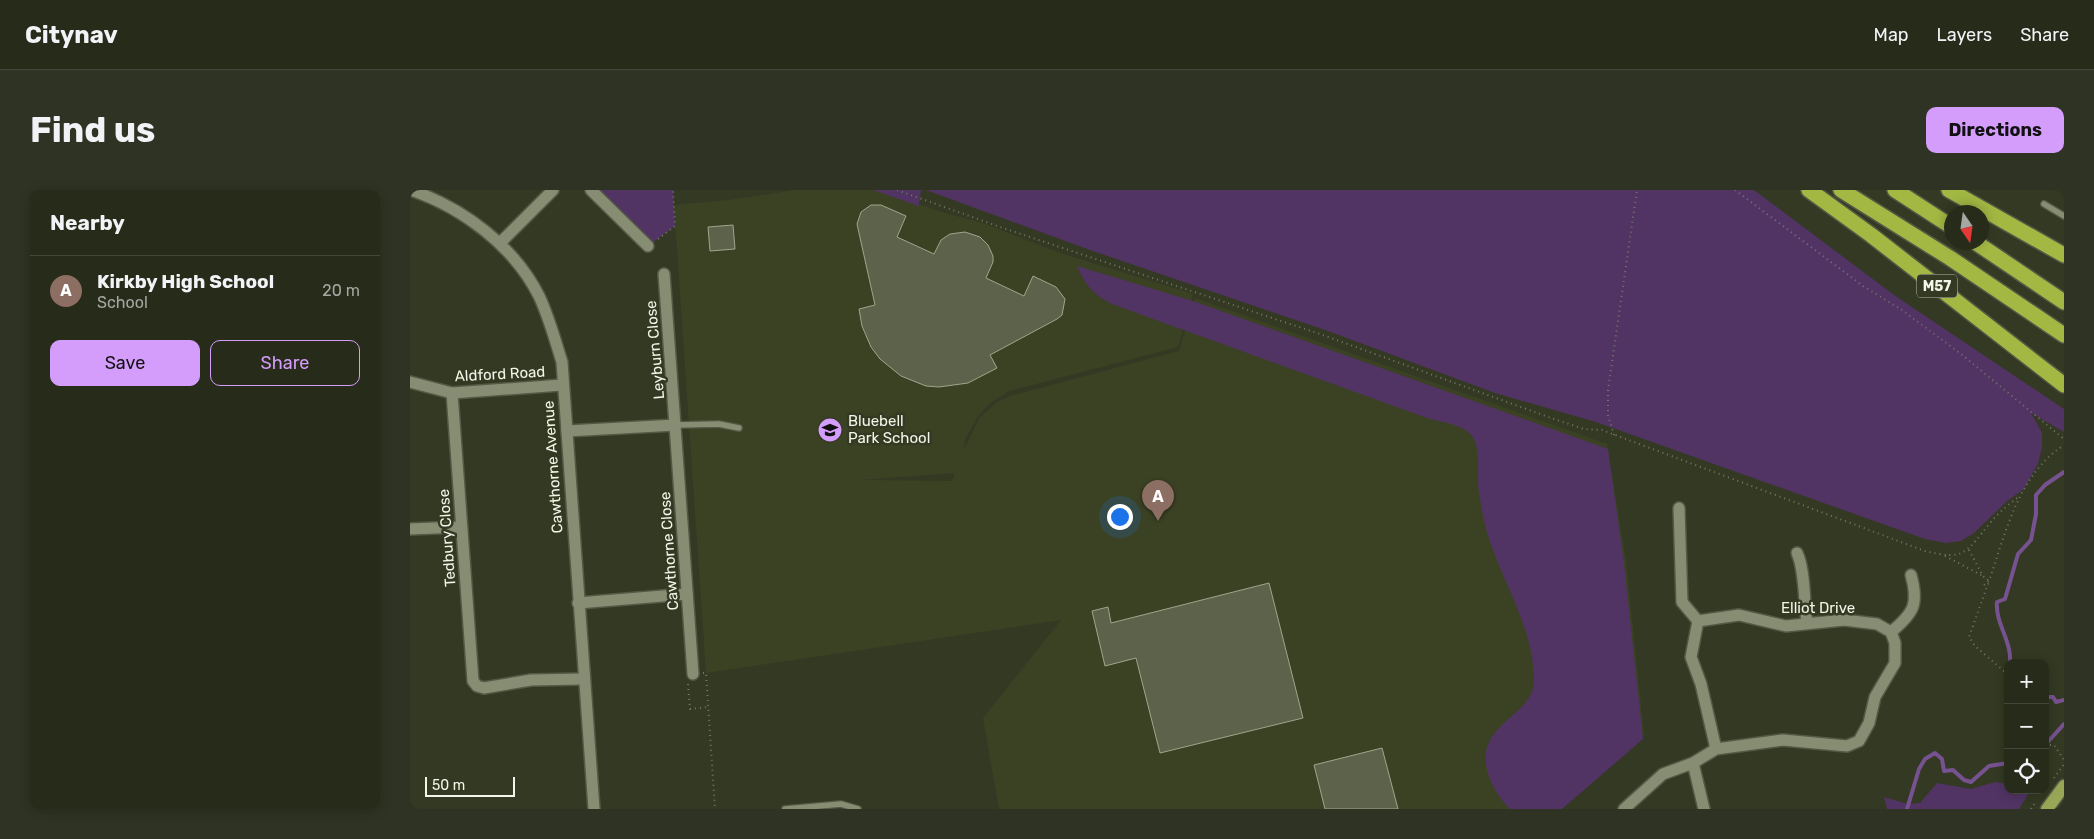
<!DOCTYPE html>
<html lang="en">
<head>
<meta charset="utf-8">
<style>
  body { margin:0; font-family:Rubik,sans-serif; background:#2f3323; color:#f1f3f6 }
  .controls { position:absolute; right:15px; bottom:15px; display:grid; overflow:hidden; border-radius:10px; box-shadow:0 2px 12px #0003 }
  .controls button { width:45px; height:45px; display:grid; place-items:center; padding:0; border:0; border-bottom:1px solid #434739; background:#272b1a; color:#f1f3f6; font:25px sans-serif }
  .compass { position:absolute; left:1534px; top:15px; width:45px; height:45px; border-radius:50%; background:#272b1a; box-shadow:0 2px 12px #0003; rotate:167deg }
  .scale { position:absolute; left:15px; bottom:12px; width:90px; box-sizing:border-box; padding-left:5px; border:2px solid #f2f6e8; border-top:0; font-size:14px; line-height:18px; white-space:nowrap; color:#f2f6e8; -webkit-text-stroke:4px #343923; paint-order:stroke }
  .you { position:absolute; left:709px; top:326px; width:18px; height:18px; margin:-12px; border:4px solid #fff; border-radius:50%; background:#1a73e8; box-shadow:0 0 0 8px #1a73e833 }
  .badge { display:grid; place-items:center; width:32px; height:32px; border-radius:50%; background:#d49cfb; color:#fff; font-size:16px; font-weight:700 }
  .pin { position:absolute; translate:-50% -41px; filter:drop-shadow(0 1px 2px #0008) }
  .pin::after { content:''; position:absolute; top:26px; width:18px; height:15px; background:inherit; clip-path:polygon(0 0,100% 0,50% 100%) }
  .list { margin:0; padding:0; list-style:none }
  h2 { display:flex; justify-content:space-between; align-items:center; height:65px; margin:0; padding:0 20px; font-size:21px }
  h2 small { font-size:16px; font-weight:400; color:#a4a7a2 }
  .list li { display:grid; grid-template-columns:32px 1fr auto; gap:15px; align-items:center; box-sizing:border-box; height:70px; padding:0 20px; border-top:1px solid #434739 }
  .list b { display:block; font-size:19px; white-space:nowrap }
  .list p { margin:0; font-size:16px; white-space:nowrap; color:#a4a7a2 }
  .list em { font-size:16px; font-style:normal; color:#a4a7a2 }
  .actions { display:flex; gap:10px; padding:15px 20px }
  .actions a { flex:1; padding:11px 0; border:1px solid #d49cfb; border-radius:10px; text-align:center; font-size:18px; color:#d49cfb }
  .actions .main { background:#d49cfb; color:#111 }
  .icon { flex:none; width:28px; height:28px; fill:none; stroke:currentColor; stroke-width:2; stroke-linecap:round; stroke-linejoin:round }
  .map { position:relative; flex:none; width:1654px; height:619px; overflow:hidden; border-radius:10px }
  header { display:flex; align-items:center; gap:30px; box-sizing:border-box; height:70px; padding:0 25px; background:#272b1a; border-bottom:1px solid #434739 }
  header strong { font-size:24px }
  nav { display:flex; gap:28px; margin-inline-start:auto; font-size:18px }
  .intro { display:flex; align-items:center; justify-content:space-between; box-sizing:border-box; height:120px; padding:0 30px }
  h1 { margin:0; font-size:35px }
  .button { padding:12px 22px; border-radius:10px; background:#d49cfb; color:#111; font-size:18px; font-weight:700 }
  main { display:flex; gap:30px; padding:0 30px }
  aside { flex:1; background:#272b1a; border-radius:10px; box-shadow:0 2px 12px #0003 }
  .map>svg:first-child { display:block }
  .built { fill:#3b4224; fill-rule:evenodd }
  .green { fill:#513464 }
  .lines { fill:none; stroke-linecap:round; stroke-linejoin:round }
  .stream { stroke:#775290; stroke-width:4 }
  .building { fill:#5d634b; stroke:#9fa68c }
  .service-casing { stroke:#545844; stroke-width:8 }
  .minor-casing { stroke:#545844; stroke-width:14 }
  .primary-casing { stroke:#545844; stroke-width:15 }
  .motorway-casing { stroke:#545844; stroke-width:18 }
  .path { stroke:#737865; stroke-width:2; stroke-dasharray:1 4; stroke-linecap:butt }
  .service { stroke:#868d73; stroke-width:5.5 }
  .minor { stroke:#868d73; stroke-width:11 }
  .primary { stroke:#97a756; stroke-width:12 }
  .motorway { stroke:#a2b843; stroke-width:15 }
  .labels { text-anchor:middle; stroke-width:5; stroke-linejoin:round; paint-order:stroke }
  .shield { fill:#343923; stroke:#b9bdad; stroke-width:1 }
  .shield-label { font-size:14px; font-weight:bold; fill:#f2f6e8 }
  .street-label { font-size:15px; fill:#f2f6e8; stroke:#343923 }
  .poi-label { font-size:15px; fill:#f2f6e8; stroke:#343923; text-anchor:start }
</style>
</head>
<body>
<header>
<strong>Citynav</strong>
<nav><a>Map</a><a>Layers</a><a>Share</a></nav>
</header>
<div class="intro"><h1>Find us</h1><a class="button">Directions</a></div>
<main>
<aside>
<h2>Nearby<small></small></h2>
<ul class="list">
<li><span class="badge" style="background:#8d6e63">A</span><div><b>Kirkby High School</b><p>School</p></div><em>20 m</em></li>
</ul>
<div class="actions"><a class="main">Save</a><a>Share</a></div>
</aside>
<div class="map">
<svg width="1654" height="619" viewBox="0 0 1654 619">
  <rect width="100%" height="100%" fill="#343923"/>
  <path class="built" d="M 386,0 L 466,0 L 538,24 L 570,32 L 650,63 L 783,104 L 768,157 L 599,201 L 579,214 L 568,226 L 555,249 L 554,260 L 570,227 L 586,213 L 600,206 L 769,161 L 785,108 L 1197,254 L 1216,371 L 1234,545 L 1150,619 L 589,619 L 573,528 L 651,430 L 296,483 L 264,15 L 318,10 ZM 545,283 L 542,291 L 450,290 Z"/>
  <g class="green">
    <polygon points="185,0 263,0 265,36 238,56"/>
    <polygon points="463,0 511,0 509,16"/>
    <polygon points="516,0 1344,0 1484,105 1654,219 1654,242 1621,223 1632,243 1632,258 1628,273 1614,299 1597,311 1564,343 1551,351 1536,353 1515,349 1186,232 1085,203 918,141 680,60"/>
    <path d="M 667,76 L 783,111 L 1198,259 L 1214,374 L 1233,549 L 1152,619 L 1100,619 C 1089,608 1081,595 1077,580 C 1066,533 1123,527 1124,491 C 1124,436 1090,389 1076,339 C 1073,328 1071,314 1069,302 C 1066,286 1072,260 1062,246 C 1053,234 1030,232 1017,228 L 702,114 C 684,105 675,95 667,76 Z"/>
    <polygon points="1585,592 1598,594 1598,600 1621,600 1609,619 1477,619 1474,607 1498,614 1510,613 1527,593 1561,599"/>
  </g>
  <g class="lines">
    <g class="stream">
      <path d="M 1600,473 C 1602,451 1585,433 1587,412 L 1595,409 L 1608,364 L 1621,350 L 1626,324 L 1626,305 L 1635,295 L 1654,282"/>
      <polyline points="1635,507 1643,507 1646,512 1654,510"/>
      <polyline points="1635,555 1654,534"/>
      <polyline points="1497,619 1509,579 1515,569 1525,563 1532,569 1534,581 1543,580 1554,590 1561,592 1579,576 1598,573"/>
    </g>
  </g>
  <g class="building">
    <polygon points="461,15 471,15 496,26 487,47 524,64 531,50 540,44 555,42 570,47 578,55 583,66 583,72 576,88 614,106 623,86 646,97 655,109 652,125 647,129 580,165 587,178 558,193 529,197 516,196 491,186 470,169 461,157 452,136 449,119 465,115 447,34 451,22"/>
    <polygon points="323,35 325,59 300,61 298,37"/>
    <polygon points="859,393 893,528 750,563 726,468 695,476 682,421 698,417 701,433"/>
    <polygon points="972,558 988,619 915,619 904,575"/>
  </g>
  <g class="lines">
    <defs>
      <g id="service">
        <polyline points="1634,14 1654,26"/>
        <polyline points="266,235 309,234 329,238"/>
        <polyline points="375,619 431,614 448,619"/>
      </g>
      <g id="minor">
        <path d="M 1,0 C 53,18 104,56 129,106 C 139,127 145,150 152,172 L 184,619"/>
        <polyline points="181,0 238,56"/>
        <polyline points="90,53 143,0"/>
        <polyline points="254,84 283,484"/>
        <polyline points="0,192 42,203 152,195"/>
        <polyline points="42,203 63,491 67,496 74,498 121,490 173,489"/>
        <polyline points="157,241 266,235"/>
        <polyline points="1269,318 1272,412 1288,431"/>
        <polyline points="0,339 51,337"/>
        <path d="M 1387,363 C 1395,379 1394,413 1397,433"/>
        <polyline points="168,413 277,404"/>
        <path d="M 1481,442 C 1504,423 1509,414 1501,385"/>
        <polyline points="1283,573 1294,619"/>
        <polyline points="1214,619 1253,584 1283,573 1306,559 1373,550 1437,556 1449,551 1459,533 1465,507 1485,473 1485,453 1481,442 1467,434 1434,430 1376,436 1329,425 1288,431 1281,467 1291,494 1306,559"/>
      </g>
      <polyline id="primary" points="1637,619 1654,596"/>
      <g id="motorway">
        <polyline points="1399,0 1461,45 1654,195"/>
        <polyline points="1431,0 1540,68 1654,145"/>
        <polyline points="1485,0 1542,37"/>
        <polyline points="1539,0 1654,65"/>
        <polyline points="1565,52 1654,112"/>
      </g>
    </defs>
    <use href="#service" class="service-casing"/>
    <use href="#minor" class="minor-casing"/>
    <use href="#primary" class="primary-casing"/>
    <use href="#motorway" class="motorway-casing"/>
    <g class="path">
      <path d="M 487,0 L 590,37 L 910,144 L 1141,228 L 1174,239 L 1192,240 L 1515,361 C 1556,371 1556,362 1580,333 C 1589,322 1599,314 1610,306"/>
      <polyline points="1325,0 1453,96 1492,120 1551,164 1654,249"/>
      <polyline points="248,49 265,36 263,0"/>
      <polyline points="1204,245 1198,225 1198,200 1227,0"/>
      <polyline points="1559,360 1573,386 1579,391 1559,447 1565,456 1595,482 1598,495"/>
      <polyline points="1535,366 1573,386"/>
      <path d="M 1574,395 L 1579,391 C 1596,342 1608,285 1654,255"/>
      <polyline points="293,483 296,483 305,619"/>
      <polyline points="278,494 280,519 298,517"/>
      <polyline points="1635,555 1644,555 1654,570"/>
      <polyline points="1644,588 1654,574"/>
      <polyline points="1621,619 1625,613"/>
    </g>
    <use href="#service" class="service"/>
    <use href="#minor" class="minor"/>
    <use href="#primary" class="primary"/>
    <use href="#motorway" class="motorway"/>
  </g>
  <defs>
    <symbol id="school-disc" viewBox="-11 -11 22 22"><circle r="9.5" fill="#d49cfb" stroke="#343923"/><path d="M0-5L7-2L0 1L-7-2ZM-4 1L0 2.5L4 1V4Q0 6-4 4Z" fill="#111"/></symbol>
  </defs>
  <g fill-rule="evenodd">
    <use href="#school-disc" x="406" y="226" width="28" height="28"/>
  </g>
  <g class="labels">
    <rect class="shield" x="1507" y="84.5" width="40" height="23" rx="4"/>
    <g class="shield-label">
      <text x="1527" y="101">M57</text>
    </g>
    <g class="street-label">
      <text transform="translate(245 160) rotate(-95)" y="5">Leyburn Close</text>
      <text transform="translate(90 184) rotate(-3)" y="5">Aldford Road</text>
      <text transform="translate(143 277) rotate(-94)" y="5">Cawthorne Avenue</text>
      <text transform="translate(37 348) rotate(-94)" y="5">Tedbury Close</text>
      <text transform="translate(259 361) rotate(-94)" y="5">Cawthorne Close</text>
      <text x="1408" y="423">Elliot Drive</text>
    </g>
    <g class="poi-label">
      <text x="438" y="236">Bluebell<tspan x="438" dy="17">Park School</tspan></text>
    </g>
  </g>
</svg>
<div class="controls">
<button>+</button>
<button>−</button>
<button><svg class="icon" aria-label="locate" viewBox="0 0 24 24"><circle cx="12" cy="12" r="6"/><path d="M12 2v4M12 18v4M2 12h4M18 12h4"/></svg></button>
</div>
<svg class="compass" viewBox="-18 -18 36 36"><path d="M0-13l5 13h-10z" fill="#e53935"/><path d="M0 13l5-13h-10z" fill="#a4a7a2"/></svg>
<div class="scale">50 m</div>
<div class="you"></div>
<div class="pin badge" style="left:748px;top:331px;background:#8d6e63">A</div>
</div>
</main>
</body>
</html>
